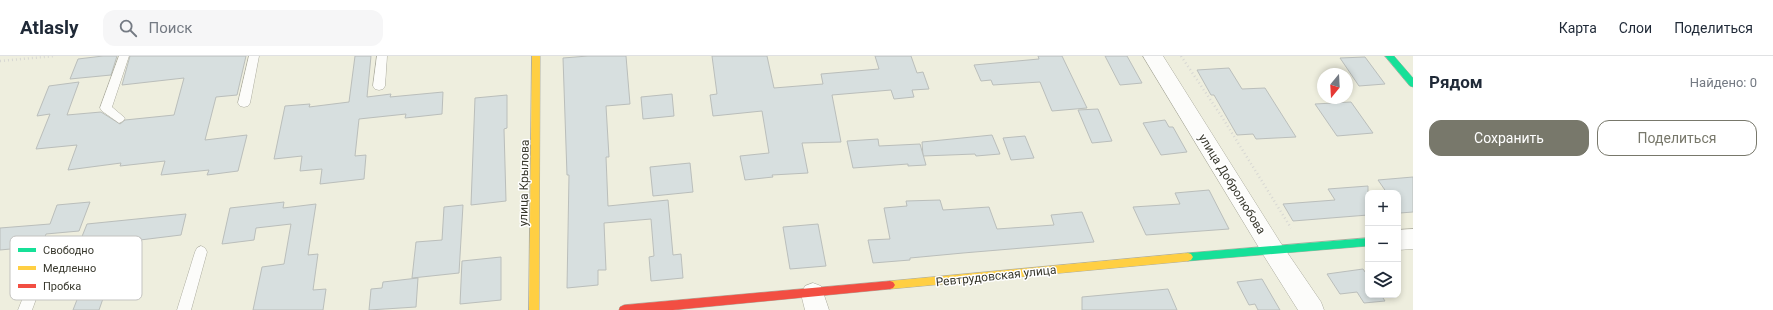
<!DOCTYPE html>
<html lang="ru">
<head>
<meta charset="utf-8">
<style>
  body { margin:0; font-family:Roboto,sans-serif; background:#f6f6f7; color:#1f2937 }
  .controls { position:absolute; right:12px; bottom:12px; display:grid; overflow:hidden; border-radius:8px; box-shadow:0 2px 6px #0003 }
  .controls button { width:36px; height:36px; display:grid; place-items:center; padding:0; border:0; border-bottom:1px solid #e0e1e3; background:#fff; color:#1f2937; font:20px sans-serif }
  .compass { position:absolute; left:1317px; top:12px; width:36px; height:36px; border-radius:50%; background:#fff; box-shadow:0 2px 6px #0003; rotate:198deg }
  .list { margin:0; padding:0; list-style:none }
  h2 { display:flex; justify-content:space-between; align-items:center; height:52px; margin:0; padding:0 16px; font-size:17px }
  h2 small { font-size:13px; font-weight:400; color:#747a83 }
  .actions { display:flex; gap:8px; padding:12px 16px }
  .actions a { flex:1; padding:9px 0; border:1px solid #78786b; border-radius:12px; text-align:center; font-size:14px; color:#78786b }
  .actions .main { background:#78786b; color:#fff }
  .icon { flex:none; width:22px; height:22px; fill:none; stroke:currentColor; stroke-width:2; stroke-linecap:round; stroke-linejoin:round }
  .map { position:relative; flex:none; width:1413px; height:254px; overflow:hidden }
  header { display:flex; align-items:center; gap:24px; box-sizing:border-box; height:56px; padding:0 20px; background:#fff; border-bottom:1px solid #e0e1e3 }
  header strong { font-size:19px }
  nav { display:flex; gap:22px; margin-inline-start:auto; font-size:14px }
  .search { width:280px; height:36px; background:#f6f6f7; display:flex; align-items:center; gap:10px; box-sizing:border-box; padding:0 14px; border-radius:12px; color:#747a83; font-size:15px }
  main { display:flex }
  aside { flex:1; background:#fff }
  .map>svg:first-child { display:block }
  .building { fill:#d7dfdf; stroke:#babebb }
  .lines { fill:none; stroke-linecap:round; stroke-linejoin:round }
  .lane-casing { stroke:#acac9f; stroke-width:1 }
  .street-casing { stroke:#acac9f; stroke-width:1 }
  .fast-casing { stroke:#acac9f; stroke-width:1 }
  .slow-casing { stroke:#acac9f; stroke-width:1 }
  .jam-casing { stroke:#acac9f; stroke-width:1 }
  .path { stroke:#d7d7d3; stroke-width:2.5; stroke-dasharray:1 3; stroke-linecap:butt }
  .lane { fill:#fcfcfa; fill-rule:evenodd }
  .street { fill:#fcfcfa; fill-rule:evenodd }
  .fast { fill:#16e098; fill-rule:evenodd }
  .slow { fill:#ffcf43; fill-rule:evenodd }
  .jam { fill:#f24e42; fill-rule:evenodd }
  .labels { text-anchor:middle; stroke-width:3; stroke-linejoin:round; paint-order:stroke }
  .street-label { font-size:12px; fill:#38382d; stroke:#fff }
  .key { fill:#fff; stroke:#c3c3c0; stroke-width:1 }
  .key-label { font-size:11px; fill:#38382d }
</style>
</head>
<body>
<header>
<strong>Atlasly</strong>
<div class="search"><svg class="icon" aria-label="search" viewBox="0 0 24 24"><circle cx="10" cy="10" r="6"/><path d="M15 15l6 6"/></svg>Поиск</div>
<nav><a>Карта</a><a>Слои</a><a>Поделиться</a></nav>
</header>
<main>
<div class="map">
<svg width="1413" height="254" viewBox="0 0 1413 254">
  <rect width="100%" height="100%" fill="#eeeede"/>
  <g class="building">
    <polygon points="103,0 117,0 111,19 70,23 78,3"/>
    <polygon points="130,0 246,0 237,39 216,41 205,84 247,79 238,115 207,119 209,114 161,119 165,105 120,110 121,107 68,114 77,89 36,93 50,58 37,60 49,30 79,26 67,59 101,56 120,68 125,64 174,59 184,22 122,29"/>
    <polygon points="355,0 371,0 367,41 391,38 390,41 443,36 442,58 405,62 406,58 359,63 355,100 366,99 364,123 320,128 322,113 300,115 302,100 274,103 285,50 310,48 309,51 349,46"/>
    <polygon points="588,0 626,0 630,48 606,50 609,101 606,101 608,150 668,144 673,199 681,198 683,222 651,225 649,201 654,200 651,163 604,167 606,214 598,214 598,229 567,232 569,119 567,119 563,2"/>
    <polygon points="712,0 767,0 774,32 823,28 821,18 879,13 875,0 911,0 917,17 923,16 929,33 912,34 914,41 894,43 891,34 832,39 841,86 802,87 808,117 772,119 773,121 745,124 740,100 769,97 762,55 713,60 710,39 717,38"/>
    <polygon points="1038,0 1062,0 1087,52 1052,55 1040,26 993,29 991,24 981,25 974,9 1039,3"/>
    <polygon points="1105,0 1127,0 1142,27 1120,29"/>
    <polygon points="1365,1 1385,28 1359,30 1340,2"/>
    <polygon points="1229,12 1242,33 1265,32 1296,81 1256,83 1253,78 1237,79 1214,39 1211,39 1197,14"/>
    <polygon points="672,38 674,60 643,63 641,41"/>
    <polygon points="507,39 507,72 504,73 506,145 471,149 475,42"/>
    <polygon points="1351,46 1373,77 1337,80 1315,48"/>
    <polygon points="1098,53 1112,85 1092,87 1078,54"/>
    <polygon points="1165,64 1169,71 1173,71 1187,96 1161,99 1143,67"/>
    <polygon points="992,79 1000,98 976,100 975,98 923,100 922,86"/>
    <polygon points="1025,80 1034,102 1011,104 1003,82"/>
    <polygon points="878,83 879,90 920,88 926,109 908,110 908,108 853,112 847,85"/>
    <polygon points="690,107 693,136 653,140 650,111"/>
    <polygon points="1413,121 1413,156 1400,157 1398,154 1398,137 1387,137 1378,124"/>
    <polygon points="1368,130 1368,159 1293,165 1283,148 1335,144 1328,133"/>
    <polygon points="1209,134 1229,173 1146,179 1133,151 1180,148 1175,137"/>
    <polygon points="940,144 943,154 989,151 997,173 1054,169 1051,159 1082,156 1094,186 963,197 910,202 910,204 873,207 868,184 890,183 884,152 907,150 906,145"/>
    <polygon points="90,146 79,175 46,178 42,190 0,194 0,172 50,168 57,149"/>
    <polygon points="284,146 283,152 316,148 308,199 318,198 313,234 326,233 323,254 253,254 262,211 284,208 291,168 256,172 254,184 222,188 230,152"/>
    <polygon points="463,149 459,217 412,222 416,186 442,184 444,151"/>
    <polygon points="186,158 181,179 140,184 141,182 79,188 87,168"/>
    <polygon points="818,168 826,210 790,213 783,171"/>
    <polygon points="501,201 501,244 460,248 462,205"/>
    <polygon points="1363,213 1368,220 1368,239 1381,239 1385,245 1364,247 1357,236 1340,238 1327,218"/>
    <polygon points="418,222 416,251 369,254 371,233 382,232 383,226"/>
    <polygon points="1262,223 1280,254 1258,254 1255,248 1249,249 1237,226"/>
    <polygon points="1168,233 1177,254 1082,254 1082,241"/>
    <polygon points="106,234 99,254 73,254 80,236"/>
  </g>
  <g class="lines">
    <defs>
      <g id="lane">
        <polygon points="119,0 129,0 112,51 125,62 123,65 119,67 102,55 100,52"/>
        <polygon points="249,0 259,0 250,47 248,50 244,51 240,50 238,47"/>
        <polygon points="377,0 387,0 385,30 383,33 379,34 375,33 373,30"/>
        <polygon points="201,190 205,192 207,196 191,254 177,254 195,196 197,192"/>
        <polygon points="43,202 48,204 49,208 32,254 18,254 38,204"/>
      </g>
      <g id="street">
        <polygon points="1143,0 1163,0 1280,186 1321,246 1324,254 1298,254 1264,200"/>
        <polygon points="1413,173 1413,193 1398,194 1398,174"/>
        <polygon points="813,227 821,230 829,254 805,254 801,238 805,230"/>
      </g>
      <g id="fast">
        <polygon points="1385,0 1394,0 1413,22 1413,31 1410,30"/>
        <polygon points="1368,182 1368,190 1188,205 1185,204 1183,201 1185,198 1188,197"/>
      </g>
      <g id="slow">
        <polygon points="532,0 540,0 539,254 529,254"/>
        <polygon points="1188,197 1191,198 1193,201 1191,204 1188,205 890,233 887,232 885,229 887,226 890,225"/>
      </g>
      <polygon id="jam" points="890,225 893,226 895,229 893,232 890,233 673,254 619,254 620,251 624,249"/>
    </defs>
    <use href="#lane" class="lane-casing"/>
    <use href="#street" class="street-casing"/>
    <use href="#fast" class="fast-casing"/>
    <use href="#slow" class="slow-casing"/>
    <use href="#jam" class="jam-casing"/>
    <g class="path">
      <polyline points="1181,0 1222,61 1291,172"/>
      <polyline points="0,5 55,0"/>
    </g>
    <use href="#lane" class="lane"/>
    <use href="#street" class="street"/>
    <use href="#fast" class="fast"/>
    <use href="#slow" class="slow"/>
    <use href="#jam" class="jam"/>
  </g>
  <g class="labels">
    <g class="street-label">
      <text transform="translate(524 127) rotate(-89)" y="4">улица Крылова</text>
      <text transform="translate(1232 128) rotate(58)" y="4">улица Добролюбова</text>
      <text transform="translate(996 220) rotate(-6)" y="4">Ревтрудовская улица</text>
    </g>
  </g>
  <rect x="10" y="180" width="132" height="64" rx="6" class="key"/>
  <rect x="18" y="192" width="18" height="4" fill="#16e098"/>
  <rect x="18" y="210" width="18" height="4" fill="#ffcf43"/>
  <rect x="18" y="228" width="18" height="4" fill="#f24e42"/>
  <g class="key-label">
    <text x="43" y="198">Свободно</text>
    <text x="43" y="216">Медленно</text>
    <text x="43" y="234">Пробка</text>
  </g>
</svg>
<div class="controls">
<button>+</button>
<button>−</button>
<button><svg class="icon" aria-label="layers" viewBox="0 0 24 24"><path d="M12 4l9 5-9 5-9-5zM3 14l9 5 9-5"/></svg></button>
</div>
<svg class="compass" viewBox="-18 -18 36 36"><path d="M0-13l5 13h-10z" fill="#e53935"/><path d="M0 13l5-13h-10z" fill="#747a83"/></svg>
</div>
<aside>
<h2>Рядом<small>Найдено: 0</small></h2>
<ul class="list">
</ul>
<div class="actions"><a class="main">Сохранить</a><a>Поделиться</a></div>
</aside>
</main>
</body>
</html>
